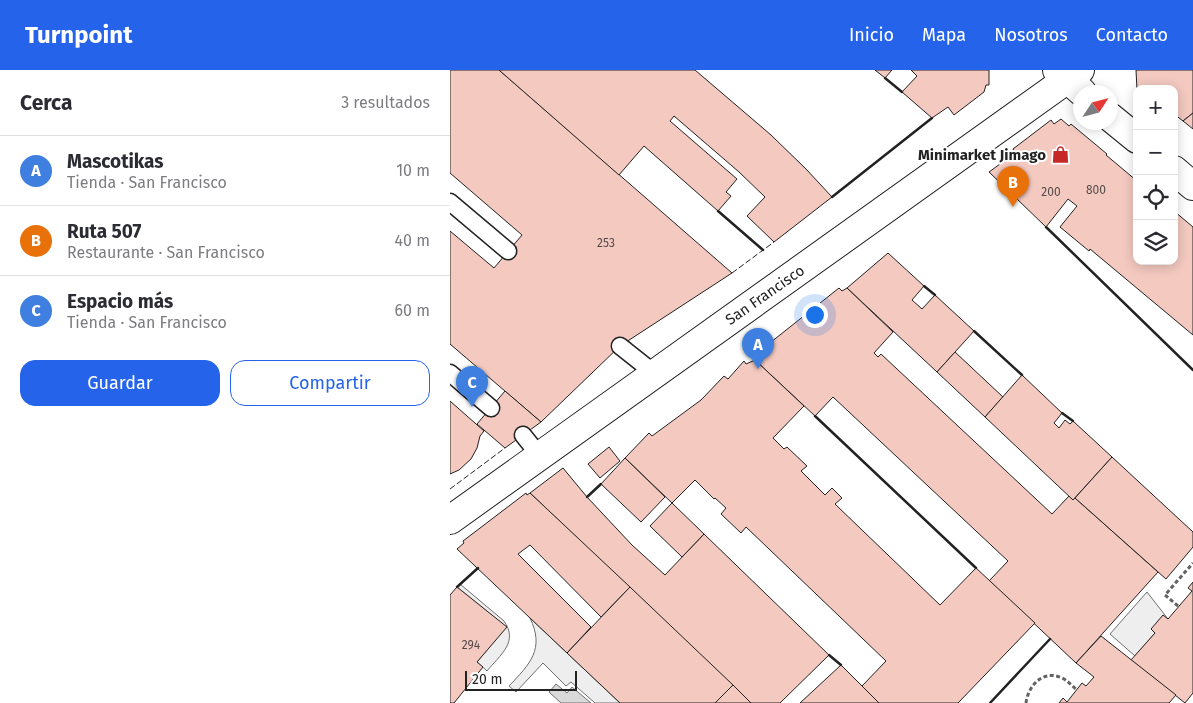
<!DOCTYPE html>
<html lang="es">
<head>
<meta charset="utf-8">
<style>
  body { margin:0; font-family:"Fira Sans",sans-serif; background:#f2f2f3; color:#2b2b33 }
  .controls { position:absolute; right:15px; top:15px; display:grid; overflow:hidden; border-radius:10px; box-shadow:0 2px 12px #0003 }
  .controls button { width:45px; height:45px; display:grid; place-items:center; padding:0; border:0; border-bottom:1px solid #e1e1e2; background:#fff; color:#2b2b33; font:25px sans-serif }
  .compass { position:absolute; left:623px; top:15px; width:45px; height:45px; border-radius:50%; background:#fff; box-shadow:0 2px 12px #0003; rotate:54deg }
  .scale { position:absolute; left:15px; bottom:12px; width:112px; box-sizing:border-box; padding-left:5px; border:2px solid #222; border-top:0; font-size:14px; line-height:18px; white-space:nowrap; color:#222; -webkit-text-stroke:4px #fff; paint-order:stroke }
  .you { position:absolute; left:364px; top:244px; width:18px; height:18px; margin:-12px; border:4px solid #fff; border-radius:50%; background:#1a73e8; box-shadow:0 0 0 8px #1a73e833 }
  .badge { display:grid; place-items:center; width:32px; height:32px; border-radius:50%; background:#2563eb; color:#fff; font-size:16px; font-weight:700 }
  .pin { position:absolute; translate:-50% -41px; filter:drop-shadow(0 1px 2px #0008) }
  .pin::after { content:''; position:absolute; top:26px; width:18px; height:15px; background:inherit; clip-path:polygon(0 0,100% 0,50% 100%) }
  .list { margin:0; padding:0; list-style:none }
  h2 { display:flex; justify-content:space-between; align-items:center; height:65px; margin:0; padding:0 20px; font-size:21px }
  h2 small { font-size:16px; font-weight:400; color:#7c7c81 }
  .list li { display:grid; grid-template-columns:32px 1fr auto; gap:15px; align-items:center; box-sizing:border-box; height:70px; padding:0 20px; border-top:1px solid #e1e1e2 }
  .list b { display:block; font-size:19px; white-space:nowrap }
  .list p { margin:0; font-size:16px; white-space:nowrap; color:#7c7c81 }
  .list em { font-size:16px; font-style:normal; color:#7c7c81 }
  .actions { display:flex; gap:10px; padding:15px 20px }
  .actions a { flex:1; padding:11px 0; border:1px solid #2563eb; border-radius:15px; text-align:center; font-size:18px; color:#2563eb }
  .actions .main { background:#2563eb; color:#fff }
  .icon { flex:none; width:28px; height:28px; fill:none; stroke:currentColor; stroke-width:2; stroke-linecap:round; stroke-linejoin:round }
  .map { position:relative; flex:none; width:743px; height:633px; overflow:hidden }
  header { display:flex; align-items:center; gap:30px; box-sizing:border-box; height:70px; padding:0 25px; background:#2563eb; color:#fff }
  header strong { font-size:24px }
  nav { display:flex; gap:28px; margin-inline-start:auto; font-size:18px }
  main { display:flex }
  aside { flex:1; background:#fff }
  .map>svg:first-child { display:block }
  .green { fill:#eee; stroke:#6f6f6f }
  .water { fill:#d9d9d9; stroke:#6f6f6f }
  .building { fill:#f3c9c0; stroke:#222 }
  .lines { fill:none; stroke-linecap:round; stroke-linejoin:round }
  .service-casing { stroke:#222; stroke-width:19 }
  .secondary-casing { stroke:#222; stroke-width:30 }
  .primary-casing { stroke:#222; stroke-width:30 }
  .path { stroke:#646464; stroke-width:3; stroke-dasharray:4 2.5; stroke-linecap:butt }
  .service { stroke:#fff; stroke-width:16 }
  .secondary { stroke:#fff; stroke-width:28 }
  .primary { stroke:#fff; stroke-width:28 }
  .fence { stroke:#222; stroke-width:1; stroke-dasharray:6 2.5; stroke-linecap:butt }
  .wall { stroke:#222; stroke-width:2.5 }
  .labels { text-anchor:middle; stroke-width:4; stroke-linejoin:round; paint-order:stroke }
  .number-label { font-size:12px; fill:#564c4a }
  .poi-label { font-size:15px; font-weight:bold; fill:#222; stroke:#fff; text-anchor:end }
  .street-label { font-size:15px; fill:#222; stroke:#fff }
</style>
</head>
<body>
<header>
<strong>Turnpoint</strong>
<nav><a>Inicio</a><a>Mapa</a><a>Nosotros</a><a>Contacto</a></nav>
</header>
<main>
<aside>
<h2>Cerca<small>3 resultados</small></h2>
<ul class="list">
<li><span class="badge" style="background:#3f7fe0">A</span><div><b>Mascotikas</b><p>Tienda · San Francisco</p></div><em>10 m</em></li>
<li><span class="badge" style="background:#e8710a">B</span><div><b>Ruta 507</b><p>Restaurante · San Francisco</p></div><em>40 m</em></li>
<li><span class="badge" style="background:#3f7fe0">C</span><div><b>Espacio más</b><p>Tienda · San Francisco</p></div><em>60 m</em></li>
</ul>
<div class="actions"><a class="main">Guardar</a><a>Compartir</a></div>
</aside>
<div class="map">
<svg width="743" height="633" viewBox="0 0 743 633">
  <rect width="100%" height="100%" fill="#fff"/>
  <g class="green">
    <path d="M 10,514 L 54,551 C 69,572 50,585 37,601 L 27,592 L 56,557 L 7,517 Z"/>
    <polygon points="697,522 718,549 713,546 705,563 685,586 660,564"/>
    <path d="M 80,548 L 170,633 L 145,633 L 121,612 L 116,616 L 93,593 L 66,622 L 59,616 C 80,594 95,579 80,548 Z"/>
  </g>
  <polygon class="water" points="106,614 117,623 122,617 141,633 111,633 99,622"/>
  <g class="building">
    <polygon points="0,0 49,0 282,203 170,276 91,352 0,274 0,161 44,198 72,165 0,103"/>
    <polygon points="49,0 245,0 321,65 356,99 382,127 324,172 297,146 315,127 289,102 224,46 220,51 287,109 276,122 281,126 268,141 194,76 169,105"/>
    <polygon points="425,0 442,0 435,8"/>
    <polygon points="461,0 539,0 539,15 536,15 534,22 504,45 498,37 482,48 452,22 467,6"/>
    <polygon points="686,0 743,0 743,43 733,51 724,44 724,19 687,20"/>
    <polygon points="743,43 743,59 733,51"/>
    <polygon points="611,49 619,56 621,54 657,84 656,85 687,111 687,191 724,191 724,141 743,157 743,265 640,179 639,181 610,157 627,136 618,129 596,157 539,102 565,83 563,79 601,50 604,54"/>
    <polygon points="438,183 474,216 462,230 472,239 485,225 524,261 487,302 397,218"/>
    <polygon points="389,218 392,221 397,218 443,262 424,283 428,287 431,284 602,444 619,426 623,430 625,428 708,502 626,593 539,511 558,491 383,327 365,346 305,290 309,287 306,284"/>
    <polygon points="505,282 553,327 535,347 487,302"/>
    <polygon points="305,290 354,336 323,368 334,379 337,377 357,396 351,401 375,425 382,418 392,428 385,434 490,535 526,498 585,553 508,633 429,633 412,616 436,591 296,457 291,463 271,444 276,438 265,428 264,429 245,410 222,433 175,388 199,363 202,366 251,330 274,306 278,309 294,291 296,294"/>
    <polygon points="572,305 612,343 604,353 609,358 615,350 620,354 623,351 662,387 623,430 535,347"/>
    <polygon points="55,321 91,352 55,378 27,354"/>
    <polygon points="0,331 34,361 30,366 27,378 21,389 9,400 0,404"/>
    <polygon points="159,377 170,391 150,408 138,394"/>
    <polygon points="662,387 743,462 743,477 716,509 625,428"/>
    <polygon points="175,388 215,427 191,452 151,414"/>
    <polygon points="113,398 137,427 182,475 215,505 254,464 379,585 330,633 301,633 80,423"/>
    <polygon points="76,423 77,425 80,423 180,517 151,547 80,475 68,484 141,557 117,583 7,479 14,473 13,471"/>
    <polygon points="222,433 254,464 232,487 200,456"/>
    <polygon points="743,512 743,623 735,633 681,590 705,563 701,559 713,545 718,549 742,521 738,518"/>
    <polygon points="7,517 57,557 27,592 33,597 4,633 0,633 0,525"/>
    <polygon points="180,517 283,615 265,633 170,633 117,583"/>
    <polygon points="651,566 726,625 719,633 609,633 613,628 617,632 632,613 636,616 644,607 626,593"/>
    <polygon points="391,595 429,633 350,633"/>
    <polygon points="283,615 301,633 265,633"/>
  </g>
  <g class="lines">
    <defs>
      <g id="service">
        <polyline points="0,132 58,181"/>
        <polyline points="170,276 204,303"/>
        <polyline points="0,303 41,338"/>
        <polyline points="73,365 89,385"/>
      </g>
      <polyline id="secondary" points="0,450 630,0"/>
      <g id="primary">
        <polyline points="607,0 632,22"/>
        <polyline points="660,47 687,69"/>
        <polyline points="724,100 743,116"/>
      </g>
    </defs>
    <use href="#service" class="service-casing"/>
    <use href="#secondary" class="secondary-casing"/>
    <use href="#primary" class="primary-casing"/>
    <g class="path">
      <polyline points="728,536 715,525 743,493"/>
      <path d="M 576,633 C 578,616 593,599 612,608 C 617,610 622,616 627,620"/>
    </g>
    <use href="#service" class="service"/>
    <use href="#secondary" class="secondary"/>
    <use href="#primary" class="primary"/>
    <g class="fence">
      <polyline points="282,203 324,172"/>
      <polyline points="0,419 55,378"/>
    </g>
    <g class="wall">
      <polyline points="435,8 452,22"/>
      <polyline points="382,127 482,48"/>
      <polyline points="268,141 313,180"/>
      <polyline points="596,157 743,300"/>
      <polyline points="474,216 485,225"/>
      <polyline points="524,261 572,305"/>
      <polyline points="612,343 623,351"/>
      <polyline points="365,346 526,498"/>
      <polyline points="137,427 151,414"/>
      <polyline points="7,517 28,498"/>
      <polyline points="379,585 391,595"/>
      <polyline points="540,633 600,569"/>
    </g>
  </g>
  <defs>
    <symbol id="shop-bare" viewBox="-9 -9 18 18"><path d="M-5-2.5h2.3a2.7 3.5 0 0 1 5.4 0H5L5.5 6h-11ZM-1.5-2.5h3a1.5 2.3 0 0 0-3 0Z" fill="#c62828" stroke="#fff" stroke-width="2.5" paint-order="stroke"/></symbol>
  </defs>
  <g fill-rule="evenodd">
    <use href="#shop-bare" x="598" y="72" width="25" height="25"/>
  </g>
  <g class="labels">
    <g class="number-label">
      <text x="646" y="124">800</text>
      <text x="601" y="126">200</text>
      <text x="156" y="177">253</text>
      <text x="21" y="579">294</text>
    </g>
    <g class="poi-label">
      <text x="596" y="90">Minimarket Jimago</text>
    </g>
    <g class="street-label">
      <text transform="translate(315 225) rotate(-35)" y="5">San Francisco</text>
    </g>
  </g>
</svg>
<div class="controls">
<button>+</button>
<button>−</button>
<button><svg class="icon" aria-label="locate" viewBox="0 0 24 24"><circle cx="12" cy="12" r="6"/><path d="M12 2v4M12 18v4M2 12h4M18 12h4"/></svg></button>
<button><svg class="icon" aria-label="layers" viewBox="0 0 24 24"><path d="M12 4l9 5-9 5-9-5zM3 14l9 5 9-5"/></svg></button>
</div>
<svg class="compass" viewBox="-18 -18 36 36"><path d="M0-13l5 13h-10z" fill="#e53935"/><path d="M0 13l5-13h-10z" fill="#7c7c81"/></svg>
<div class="scale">20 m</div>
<div class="you"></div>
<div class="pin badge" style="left:308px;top:299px;background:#3f7fe0">A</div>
<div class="pin badge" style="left:563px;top:137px;background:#e8710a">B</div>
<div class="pin badge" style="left:22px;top:337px;background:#3f7fe0">C</div>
</div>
</main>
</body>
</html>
